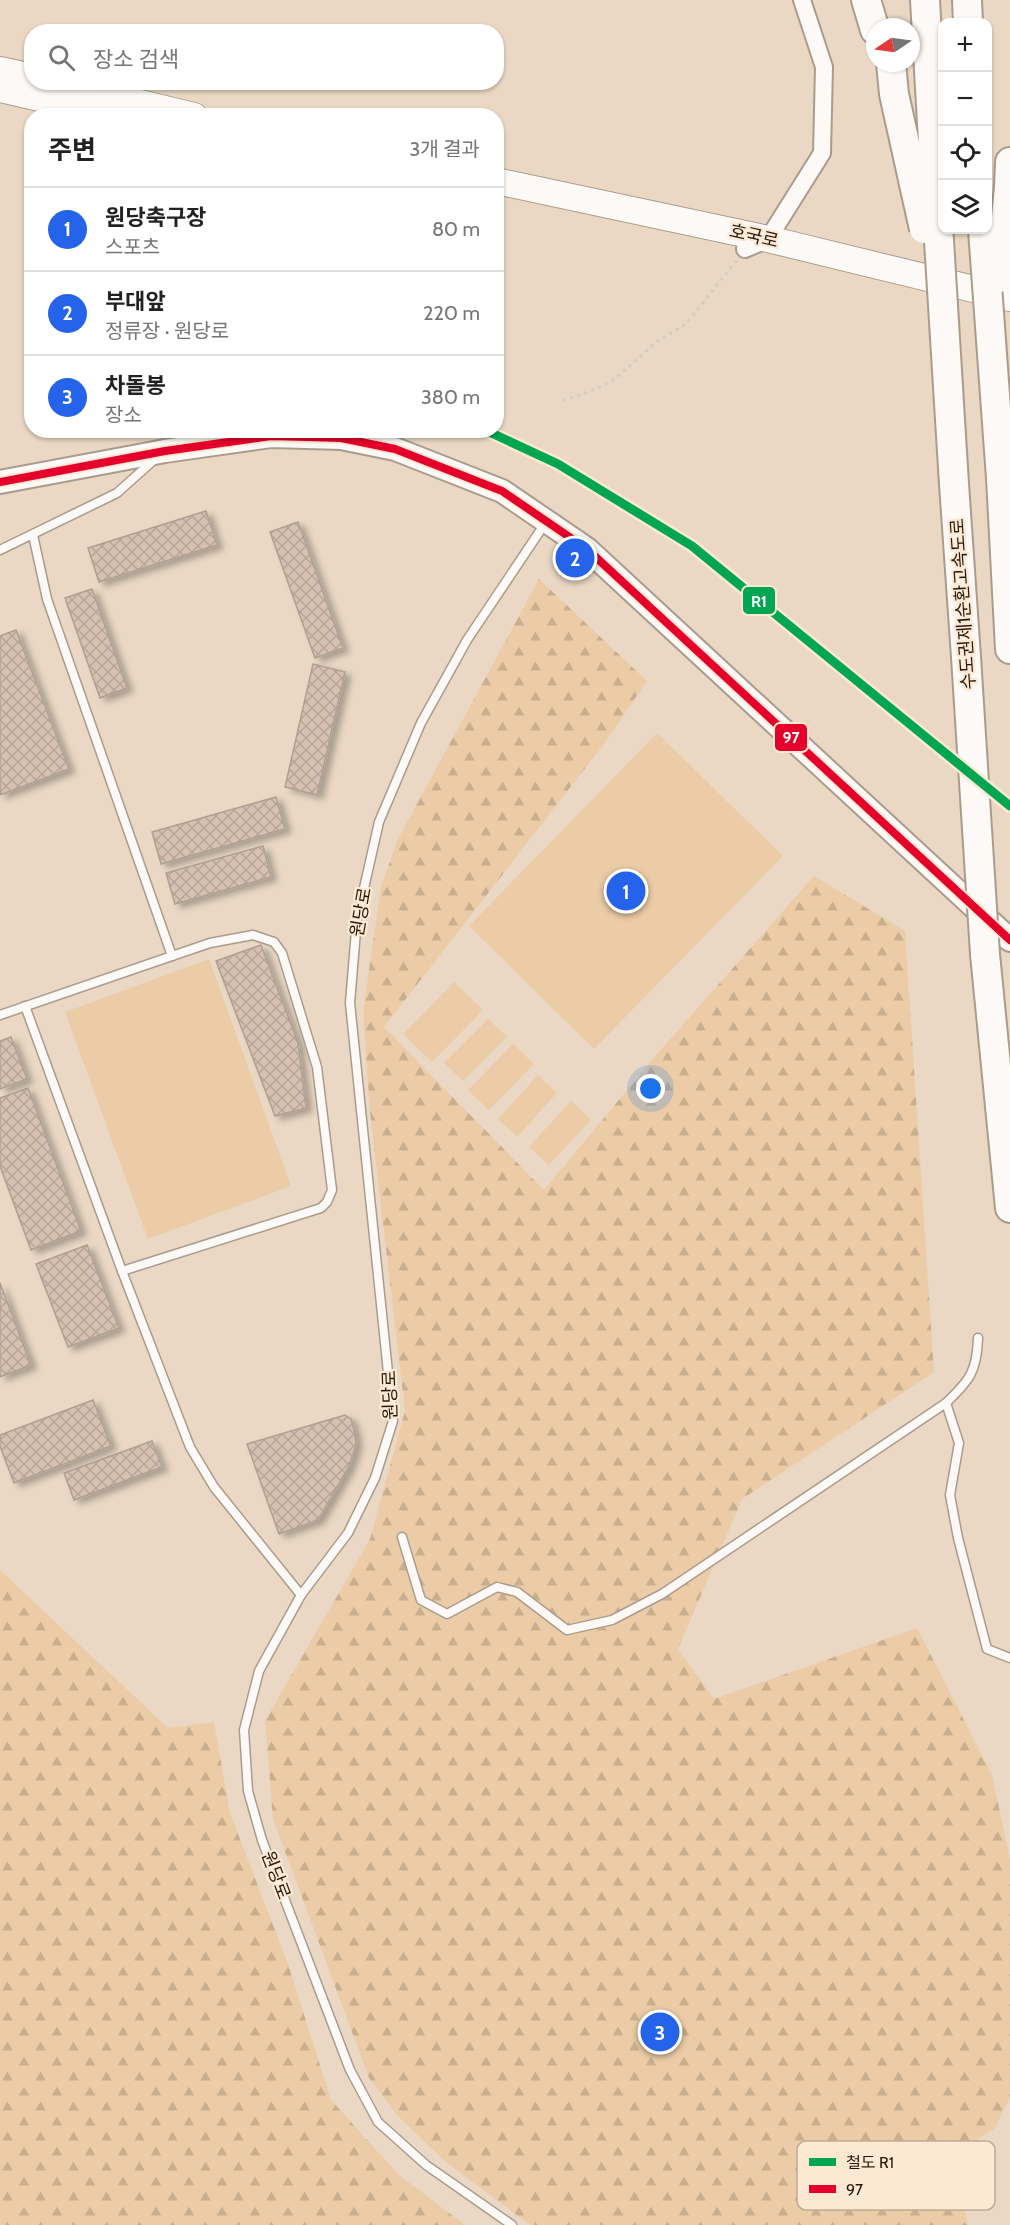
<!DOCTYPE html>
<html lang="ko">
<head>
<meta charset="utf-8">
<style>
  body { margin:0; font-family:Cabin,"Noto Sans KR",sans-serif; background:#f2f2f2; color:#222 }
  .controls { position:absolute; right:18px; top:18px; display:grid; overflow:hidden; border-radius:12px; box-shadow:0 2px 4px #0004 }
  .controls button { width:54px; height:54px; display:grid; place-items:center; padding:0; border:0; border-bottom:2px solid #e0e0e0; background:#fff; color:#222; font:30px sans-serif }
  .compass { position:absolute; left:866px; top:18px; width:54px; height:54px; border-radius:50%; background:#fff; box-shadow:0 2px 4px #0004; rotate:257deg }
  .you { position:absolute; left:651px; top:1089px; width:21px; height:21px; margin:-15px; border:4px solid #fff; border-radius:50%; background:#1a73e8; box-shadow:0 0 0 9px #1a73e833 }
  .badge { display:grid; place-items:center; width:39px; height:39px; border-radius:50%; background:#2563eb; color:#fff; font-size:20px; font-weight:700 }
  .pin { position:absolute; translate:-50% -50%; border:3px solid #fff; box-shadow:0 2px 6px #0006 }
  .list { margin:0; padding:0; list-style:none }
  h2 { display:flex; justify-content:space-between; align-items:center; height:78px; margin:0; padding:0 24px; font-size:26px }
  h2 small { font-size:20px; font-weight:400; color:#767676 }
  .list li { display:grid; grid-template-columns:39px 1fr auto; gap:18px; align-items:center; box-sizing:border-box; height:84px; padding:0 24px; border-top:2px solid #e0e0e0 }
  .list b { display:block; font-size:22px; white-space:nowrap }
  .list p { margin:0; font-size:20px; white-space:nowrap; color:#767676 }
  .list em { font-size:20px; font-style:normal; color:#767676 }
  .icon { flex:none; width:33px; height:33px; fill:none; stroke:currentColor; stroke-width:2; stroke-linecap:round; stroke-linejoin:round }
  .map { position:relative; flex:none; width:1010px; height:2225px; overflow:hidden }
  .search { position:absolute; background:#fff; box-shadow:0 2px 4px #0004; left:24px; top:24px; width:480px; height:66px; display:flex; align-items:center; gap:15px; box-sizing:border-box; padding:0 21px; border-radius:24px; color:#767676; font-size:22px }
  .panel { position:absolute; background:#fff; box-shadow:0 2px 4px #0004; left:24px; top:108px; width:480px; height:330px; border-radius:24px }
  .map>svg:first-child { display:block }
  .grass { fill:#eccca7 }
  .forest { fill:url(#forest-firs) }
  .building { fill:url(#building-cross-hatch); stroke:#af9f92; stroke-width:1.5; filter:url(#shadow) }
  .lines { fill:none; stroke-linecap:round; stroke-linejoin:round }
  .lane-casing { stroke:#aa9c8c; stroke-width:11 }
  .street-casing { stroke:#aa9c8c; stroke-width:20 }
  .secondary-casing { stroke:#aa9c8c; stroke-width:26 }
  .primary-casing { stroke:#aa9c8c; stroke-width:28 }
  .highway-casing { stroke:#aa9c8c; stroke-width:32 }
  .path { stroke:#d3cdc7; stroke-width:3; stroke-dasharray:3 4.5; stroke-linecap:butt }
  .lane { stroke:#fcf9f6; stroke-width:8 }
  .street { stroke:#fcf9f6; stroke-width:16 }
  .secondary { stroke:#fcf9f6; stroke-width:22 }
  .primary { stroke:#fcf9f6; stroke-width:26 }
  .highway { stroke:#fcf9f6; stroke-width:28 }
  .highway-bridge-casing { stroke:#aa9c8c; stroke-width:32; stroke-linecap:butt }
  .highway-bridge { stroke:#fcf9f6; stroke-width:28 }
  .bus-1-casing { stroke:#fde9d3; stroke-width:12 }
  .bus-1 { stroke:#e4002b; stroke-width:8 }
  .rail-1-casing { stroke:#fde9d3; stroke-width:14 }
  .rail-1 { stroke:#00a651; stroke-width:9 }
  .labels { text-anchor:middle; stroke-width:4.5; stroke-linejoin:round; paint-order:stroke }
  .street-label { font-size:18px; fill:#25190b; stroke:#fde9d3 }
  .key { fill:#fde9d3; stroke:#bcab97; stroke-width:1.5 }
  .key-label { font-size:16px; fill:#25190b }
  .line-badge { stroke:#fde9d3; stroke-width:2 }
  .badge-label { font-size:16px; text-anchor:middle; font-weight:bold; fill:#fff }
</style>
</head>
<body>
<div class="map">
<svg width="1010" height="2225" viewBox="0 0 1010 2225">
  <defs>
    <pattern id="forest-firs" width="22" height="20" patternUnits="userSpaceOnUse" patternTransform="scale(1.5)"><rect width="22" height="20" fill="#eccca7"/><path d="M5 1l3.5 6h-7zM16 11l3.5 6h-7z" fill="#caaf8e"/></pattern>
    <pattern id="building-cross-hatch" width="8" height="8" patternUnits="userSpaceOnUse" patternTransform="scale(1.5)"><rect width="8" height="8" fill="#d6c1b1"/><path d="M0 0l8 8M0 8l8-8" fill="none" stroke="#b8a597"/></pattern>
    <filter id="shadow"><feDropShadow dx="6" dy="4" stdDeviation="3" flood-color="#0004"/></filter>
  </defs>
  <rect width="100%" height="100%" fill="#ead8c4"/>
  <g class="grass">
    <polygon points="657,733 783,856 594,1049 469,926"/>
    <polygon points="209,959 291,1186 148,1239 65,1012"/>
    <polygon points="454,982 483,1010 432,1062 403,1034"/>
    <polygon points="488,1019 507,1037 463,1081 444,1063"/>
    <polygon points="513,1044 534,1064 489,1110 468,1090"/>
    <polygon points="538,1075 557,1093 517,1137 498,1119"/>
    <polygon points="571,1101 591,1120 549,1165 529,1147"/>
  </g>
  <g class="forest">
    <polygon points="539,579 647,681 604,744 384,1027 544,1190 658,1053 814,876 905,931 934,1372 742,1499 678,1649 714,1699 917,1628 992,1775 1010,1859 1010,2098 994,2129 932,2168 966,2214 968,2225 530,2225 447,2163 397,2115 369,2078 273,1819 265,1721 370,1539 405,1411 370,1112 363,1012 381,887 398,839"/>
    <polygon points="0,1570 168,1728 214,1722 230,1813 288,1964 331,2100 399,2175 465,2225 0,2225"/>
  </g>
  <g class="building">
    <polygon points="206,511 217,545 99,582 88,548"/>
    <polygon points="298,522 343,648 315,658 270,532"/>
    <polygon points="92,589 127,688 100,698 65,598"/>
    <polygon points="16,630 69,769 0,795 0,636"/>
    <polygon points="313,664 345,672 317,795 285,787"/>
    <polygon points="276,797 285,829 161,864 152,832"/>
    <polygon points="263,846 271,877 175,904 166,873"/>
    <polygon points="261,945 298,1043 306,1108 275,1116 216,961"/>
    <polygon points="11,1037 27,1079 0,1089 0,1041"/>
    <polygon points="28,1088 81,1231 31,1250 0,1166 0,1098"/>
    <polygon points="87,1245 119,1328 68,1347 36,1264"/>
    <polygon points="0,1283 31,1365 0,1377"/>
    <polygon points="93,1400 111,1446 14,1483 0,1446 0,1435"/>
    <polygon points="345,1415 351,1419 355,1434 356,1445 349,1466 318,1520 279,1534 247,1444"/>
    <polygon points="152,1441 162,1467 74,1500 64,1473"/>
  </g>
  <g class="lines">
    <defs>
      <g id="lane">
        <polyline points="33,535 47,599 172,956"/>
        <polyline points="0,550 117,493 155,459"/>
        <polyline points="25,1006 122,1271 190,1447 214,1487 301,1595"/>
        <polyline points="0,1015 210,943 253,935 274,942 282,953 317,1067 332,1190 327,1202 321,1208 122,1271"/>
        <polyline points="946,1403 959,1443 950,1495 958,1538 987,1649 1010,1658"/>
        <path d="M 402,1537 L 421,1600 L 447,1614 L 497,1587 L 517,1592 L 567,1630 L 612,1620 L 662,1594 L 946,1403 C 970,1380 977,1371 978,1338"/>
        <polyline points="512,2225 426,2165 378,2122 350,2070 262,1840 248,1791 244,1730 259,1671 301,1595 348,1533 375,1478 393,1421 350,1003 357,919 379,822 421,723 467,640 546,522"/>
      </g>
      <polyline id="street" points="745,249 768,239 822,153 824,67 802,0"/>
      <polyline id="secondary" points="0,482 165,451 271,436 341,438 395,449 502,491 587,549 1010,940"/>
      <g id="primary">
        <polyline points="0,70 32,77"/>
        <polyline points="52,82 194,116"/>
        <polyline points="0,89 96,111"/>
        <polyline points="496,181 768,239 1010,298"/>
      </g>
      <g id="highway">
        <polyline points="866,0 875,30"/>
        <polyline points="925,0 935,176"/>
        <polyline points="967,0 968,22"/>
        <polyline points="891,63 894,94 914,184"/>
        <polyline points="1009,187 1010,162"/>
        <polyline points="1001,478 1010,649"/>
        <polyline points="954,484 966,657"/>
        <polyline points="985,954 1010,1208"/>
      </g>
    </defs>
    <use href="#lane" class="lane-casing"/>
    <use href="#street" class="street-casing"/>
    <use href="#secondary" class="secondary-casing"/>
    <use href="#primary" class="primary-casing"/>
    <use href="#highway" class="highway-casing"/>
    <polyline class="path" points="563,401 596,389 615,379 656,342 686,324 737,260"/>
    <use href="#lane" class="lane"/>
    <use href="#street" class="street"/>
    <use href="#secondary" class="secondary"/>
    <use href="#primary" class="primary"/>
    <use href="#highway" class="highway"/>
    <defs>
      <g id="highway-bridge">
        <polyline points="935,176 954,484"/>
        <polyline points="914,184 924,229"/>
        <polyline points="983,230 1001,478"/>
        <polyline points="1000,278 1009,187"/>
        <polyline points="966,657 985,954"/>
      </g>
    </defs>
    <use href="#highway-bridge" class="highway-bridge-casing"/>
    <use href="#highway-bridge" class="highway-bridge"/>
    <defs>
      <polyline id="bus-1" points="0,482 165,451 271,436 341,438 395,449 502,491 587,549 1010,940"/>
    </defs>
    <use href="#bus-1" class="bus-1-casing"/>
    <use href="#bus-1" class="bus-1"/>
    <defs>
      <polyline id="rail-1" points="485,430 558,464 692,546 1010,806"/>
    </defs>
    <use href="#rail-1" class="rail-1-casing"/>
    <use href="#rail-1" class="rail-1"/>
  </g>
  <g class="labels">
    <g class="street-label">
      <text transform="translate(754 236) rotate(13)" y="6">호국로</text>
      <text transform="translate(963 604) rotate(-94)" y="6">수도권제1순환고속도로</text>
      <text transform="translate(361 912) rotate(-80)" y="6">원당로</text>
      <text transform="translate(390 1395) rotate(-92)" y="6">원당로</text>
      <text transform="translate(276 1875) rotate(69)" y="6">원당로</text>
    </g>
  </g>
  <rect x="797" y="2141" width="198" height="69" rx="9" class="key"/>
  <rect x="809" y="2158" width="27" height="8" fill="#00a651"/>
  <rect x="809" y="2185" width="27" height="8" fill="#e4002b"/>
  <g class="key-label">
    <text x="846" y="2168">철도 R1</text>
    <text x="846" y="2195">97</text>
  </g>
  <g class="line-badge">
    <rect x="742" y="586" width="34" height="29" rx="6" fill="#00a651"/>
    <rect x="774" y="723" width="34" height="29" rx="6" fill="#e4002b"/>
  </g>
  <g class="badge-label">
    <text x="759" y="607">R1</text>
    <text x="791" y="743">97</text>
  </g>
</svg>
<div class="controls">
<button>+</button>
<button>−</button>
<button><svg class="icon" aria-label="locate" viewBox="0 0 24 24"><circle cx="12" cy="12" r="6"/><path d="M12 2v4M12 18v4M2 12h4M18 12h4"/></svg></button>
<button><svg class="icon" aria-label="layers" viewBox="0 0 24 24"><path d="M12 4l9 5-9 5-9-5zM3 14l9 5 9-5"/></svg></button>
</div>
<svg class="compass" viewBox="-18 -18 36 36"><path d="M0-13l5 13h-10z" fill="#e53935"/><path d="M0 13l5-13h-10z" fill="#767676"/></svg>
<div class="you"></div>
<div class="pin badge" style="left:626px;top:891px">1</div>
<div class="pin badge" style="left:575px;top:558px">2</div>
<div class="pin badge" style="left:660px;top:2032px">3</div>
<div class="search"><svg class="icon" aria-label="search" viewBox="0 0 24 24"><circle cx="10" cy="10" r="6"/><path d="M15 15l6 6"/></svg>장소 검색</div>
<section class="panel">
<h2>주변<small>3개 결과</small></h2>
<ul class="list">
<li><span class="badge">1</span><div><b>원당축구장</b><p>스포츠</p></div><em>80 m</em></li>
<li><span class="badge">2</span><div><b>부대앞</b><p>정류장 · 원당로</p></div><em>220 m</em></li>
<li><span class="badge">3</span><div><b>차돌봉</b><p>장소</p></div><em>380 m</em></li>
</ul>
</section>
</div>
</body>
</html>
